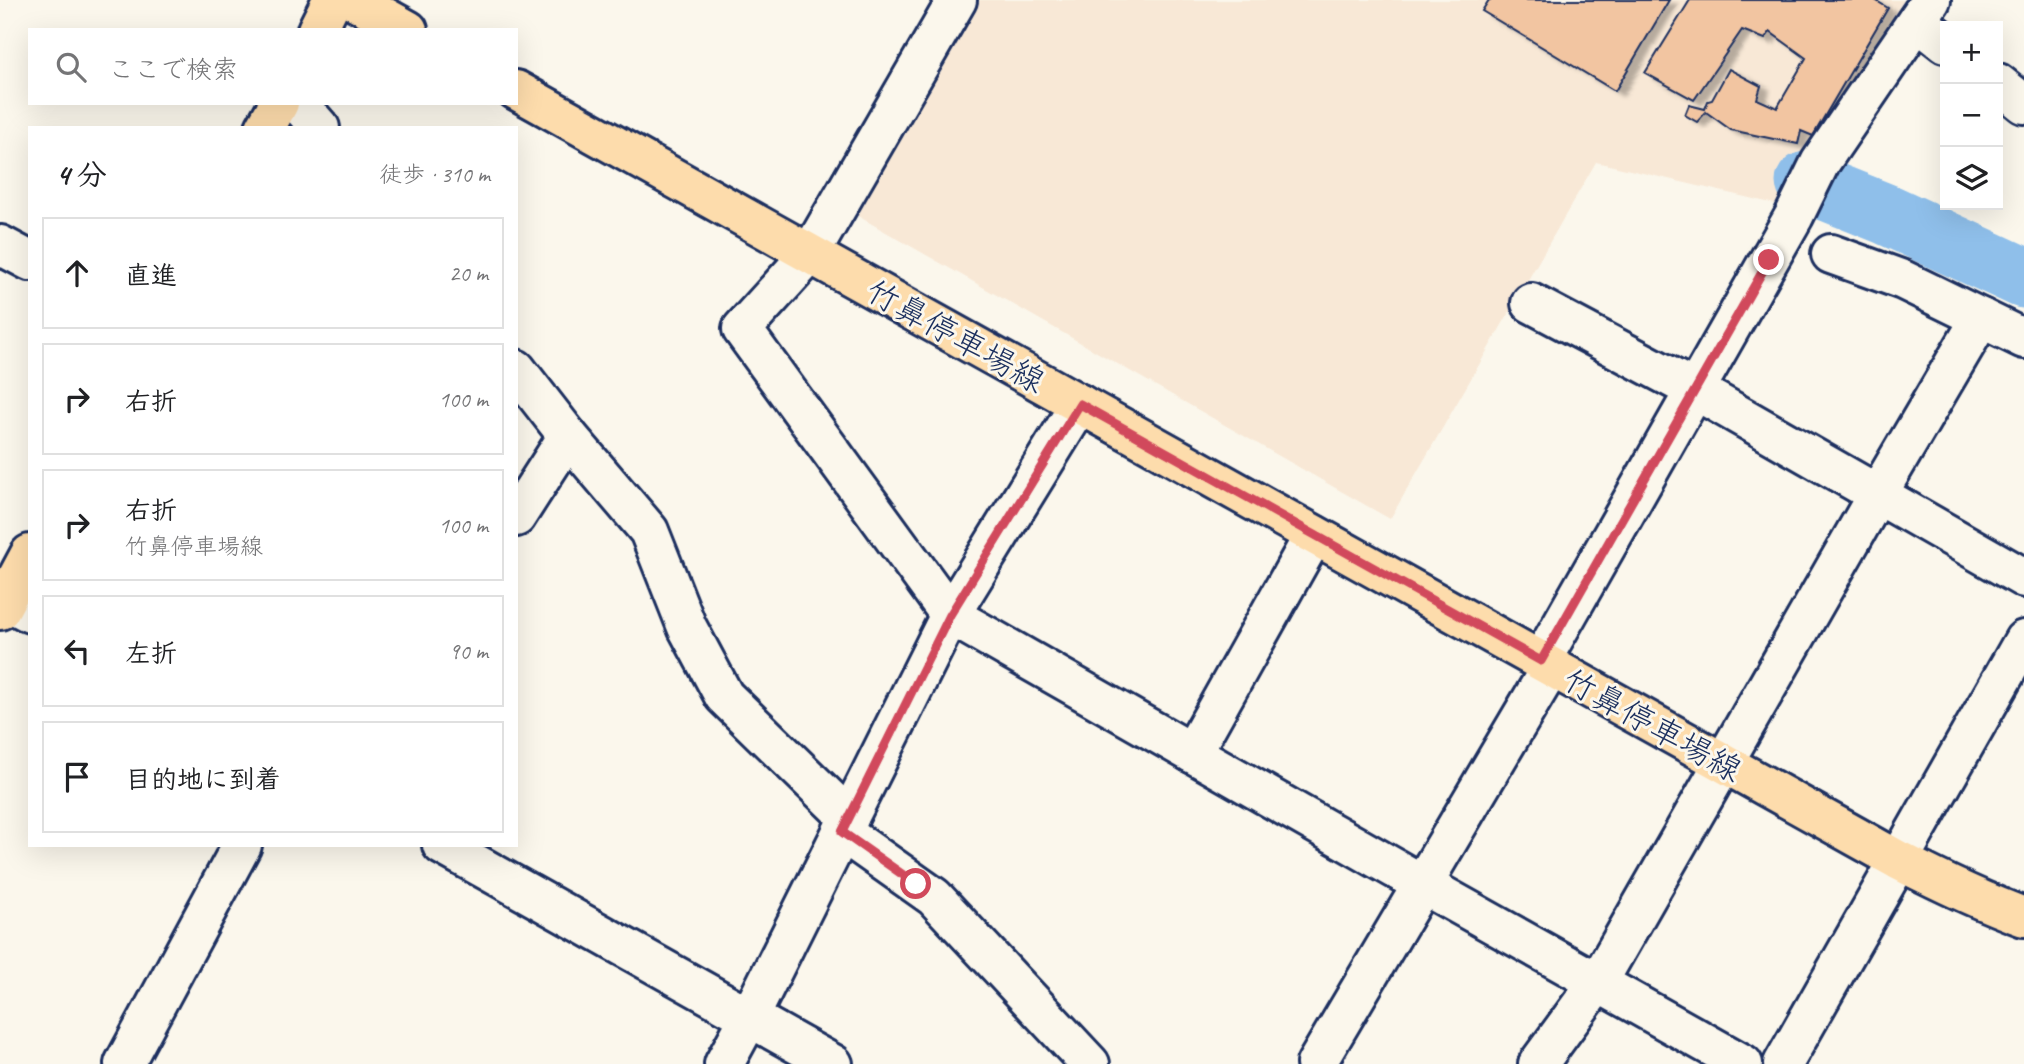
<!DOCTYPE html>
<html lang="ja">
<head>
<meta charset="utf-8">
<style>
  body { margin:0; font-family:Caveat,"Klee One",sans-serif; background:#f6f6f6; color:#202124 }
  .controls { position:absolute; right:21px; top:21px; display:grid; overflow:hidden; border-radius:0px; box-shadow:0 7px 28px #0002 }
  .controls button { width:63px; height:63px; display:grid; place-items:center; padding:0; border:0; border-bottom:2px solid #e0e0e0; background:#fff; color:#202124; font:35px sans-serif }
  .stop { position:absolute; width:21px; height:21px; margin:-16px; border:5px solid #d1495b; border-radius:50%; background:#fff }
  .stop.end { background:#d1495b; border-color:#fff; box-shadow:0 2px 7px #0008 }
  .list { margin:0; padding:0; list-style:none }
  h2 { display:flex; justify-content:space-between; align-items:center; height:91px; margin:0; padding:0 28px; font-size:30px }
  h2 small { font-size:23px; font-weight:400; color:#757577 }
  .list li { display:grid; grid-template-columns:46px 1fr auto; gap:21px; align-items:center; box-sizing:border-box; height:112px; margin:0 14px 14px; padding:0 14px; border:2px solid #e0e0e0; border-radius:0px }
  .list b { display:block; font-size:26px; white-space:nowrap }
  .list p { margin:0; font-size:23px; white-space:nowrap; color:#757577 }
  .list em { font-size:23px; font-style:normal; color:#757577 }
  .icon { flex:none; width:38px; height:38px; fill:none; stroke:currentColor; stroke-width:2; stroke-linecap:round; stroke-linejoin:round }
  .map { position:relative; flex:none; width:2024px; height:1064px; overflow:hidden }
  .search { position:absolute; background:#fff; box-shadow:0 7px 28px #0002; left:28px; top:28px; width:490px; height:77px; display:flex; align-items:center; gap:18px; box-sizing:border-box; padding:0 24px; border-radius:0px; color:#757577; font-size:26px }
  .panel { position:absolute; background:#fff; box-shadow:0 7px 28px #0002; left:28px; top:126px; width:490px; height:721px; border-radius:0px }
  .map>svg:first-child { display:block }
  .built { fill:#f8e8d6 }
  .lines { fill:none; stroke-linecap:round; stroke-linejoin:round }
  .river { stroke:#8fbfea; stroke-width:61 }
  .building { fill:#f2c5a1; stroke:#1b2f5e; stroke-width:2; filter:url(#shadow) }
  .minor-casing { stroke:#1b2f5e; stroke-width:44 }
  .major-casing { stroke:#1b2f5e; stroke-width:44 }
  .minor { stroke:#fbf7ec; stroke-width:38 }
  .major { stroke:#fddcac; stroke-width:38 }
  .route { stroke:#d1495b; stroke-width:9 }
  .labels { text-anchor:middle; stroke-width:6; stroke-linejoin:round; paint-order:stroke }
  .street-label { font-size:33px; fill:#1b2f5e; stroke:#fbf7ec }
</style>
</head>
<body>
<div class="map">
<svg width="2024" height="1064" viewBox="0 0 2024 1064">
  <defs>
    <filter id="shadow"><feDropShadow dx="8" dy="4.5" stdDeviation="2" flood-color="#0004"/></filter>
  </defs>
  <rect width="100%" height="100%" fill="#fbf7ec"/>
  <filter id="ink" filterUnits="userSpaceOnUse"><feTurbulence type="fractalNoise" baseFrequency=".0143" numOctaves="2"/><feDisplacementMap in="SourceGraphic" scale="14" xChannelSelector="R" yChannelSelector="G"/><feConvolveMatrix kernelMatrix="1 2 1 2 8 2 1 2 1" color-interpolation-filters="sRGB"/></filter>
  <g filter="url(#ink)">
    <polygon class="built" points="971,0 1904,0 1775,204 1596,162 1390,519 849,211"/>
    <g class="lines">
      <polyline class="river" points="1806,182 1888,215 2024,278"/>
    </g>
    <g class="building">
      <polygon points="1489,0 1669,0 1615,91 1482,11"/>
      <polygon points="1690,0 1875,0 1888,8 1813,136 1801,131 1798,144 1731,130 1706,112 1697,122 1685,115 1689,105 1705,109 1708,101 1712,100 1729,69 1761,86 1757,99 1777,108 1806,58 1770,32 1765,39 1742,30 1694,100 1645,73"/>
    </g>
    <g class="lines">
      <defs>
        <g id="minor">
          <polyline points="957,0 810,254 742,329 950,615 1422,884 1743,1064"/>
          <polyline points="1917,21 1945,43"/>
          <polyline points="1998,83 2024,104"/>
          <polyline points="298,103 320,128"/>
          <polyline points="0,245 30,261"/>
          <polyline points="1831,254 1903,280 2024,339"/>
          <polyline points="1531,303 1695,390 2024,578"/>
          <polyline points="516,369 568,436 649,531 687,627 724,696 849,818"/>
          <polyline points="516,517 568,436"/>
          <polyline points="5,600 30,613"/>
          <polyline points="1541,661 1794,216 1820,163 1931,0"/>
          <polyline points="1192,753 1314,535"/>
          <polyline points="842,832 934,897 1090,1064"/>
          <polyline points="442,845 833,1064"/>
          <polyline points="124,1064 242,845"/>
          <polyline points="724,1064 749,1018 950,615 1080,404"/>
          <polyline points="1316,1064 1551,667"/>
          <polyline points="1538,1064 1598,982 1877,495 1981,318"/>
          <polyline points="1783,1064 2024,640"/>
        </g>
        <g id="major">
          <polyline points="354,0 408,30"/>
          <polyline points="317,30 332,0"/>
          <path d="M 516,90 L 1898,860 C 1939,881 1980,901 2024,917"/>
          <polyline points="265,128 279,103"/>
          <polyline points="0,610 30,554"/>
        </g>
      </defs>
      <use href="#minor" class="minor-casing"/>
      <use href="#major" class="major-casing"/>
      <use href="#minor" class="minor"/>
      <use href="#major" class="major"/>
    </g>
  </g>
  <g class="lines" filter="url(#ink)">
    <polyline class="route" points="916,884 842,832 950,615 1080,404 1541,661 1769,260"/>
  </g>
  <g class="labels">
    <g class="street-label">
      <text transform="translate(956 335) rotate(29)" y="12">竹鼻停車場線</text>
      <text transform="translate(1653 724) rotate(29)" y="12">竹鼻停車場線</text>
    </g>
  </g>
</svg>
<div class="controls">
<button>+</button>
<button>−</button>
<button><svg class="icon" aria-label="layers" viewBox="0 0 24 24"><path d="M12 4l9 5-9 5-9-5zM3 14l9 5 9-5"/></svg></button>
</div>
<div class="stop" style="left:916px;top:884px"></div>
<div class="stop end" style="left:1769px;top:260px"></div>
<div class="search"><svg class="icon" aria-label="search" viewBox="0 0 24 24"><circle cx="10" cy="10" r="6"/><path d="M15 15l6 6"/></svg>ここで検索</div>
<section class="panel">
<h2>4 分<small>徒歩 · 310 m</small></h2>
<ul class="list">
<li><svg class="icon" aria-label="ahead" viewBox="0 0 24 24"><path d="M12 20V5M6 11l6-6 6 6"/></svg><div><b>直進</b></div><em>20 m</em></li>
<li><svg class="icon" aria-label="right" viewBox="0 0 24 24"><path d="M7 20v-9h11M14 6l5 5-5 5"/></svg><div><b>右折</b></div><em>100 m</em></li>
<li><svg class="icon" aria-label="right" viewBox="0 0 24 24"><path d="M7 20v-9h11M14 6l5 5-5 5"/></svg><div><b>右折</b><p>竹鼻停車場線</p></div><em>100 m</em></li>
<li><svg class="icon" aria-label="left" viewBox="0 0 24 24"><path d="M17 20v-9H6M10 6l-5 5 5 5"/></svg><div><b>左折</b></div><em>90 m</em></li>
<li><svg class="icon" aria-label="arrive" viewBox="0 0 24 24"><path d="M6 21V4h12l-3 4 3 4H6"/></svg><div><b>目的地に到着</b></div></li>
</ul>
</section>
</div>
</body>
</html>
